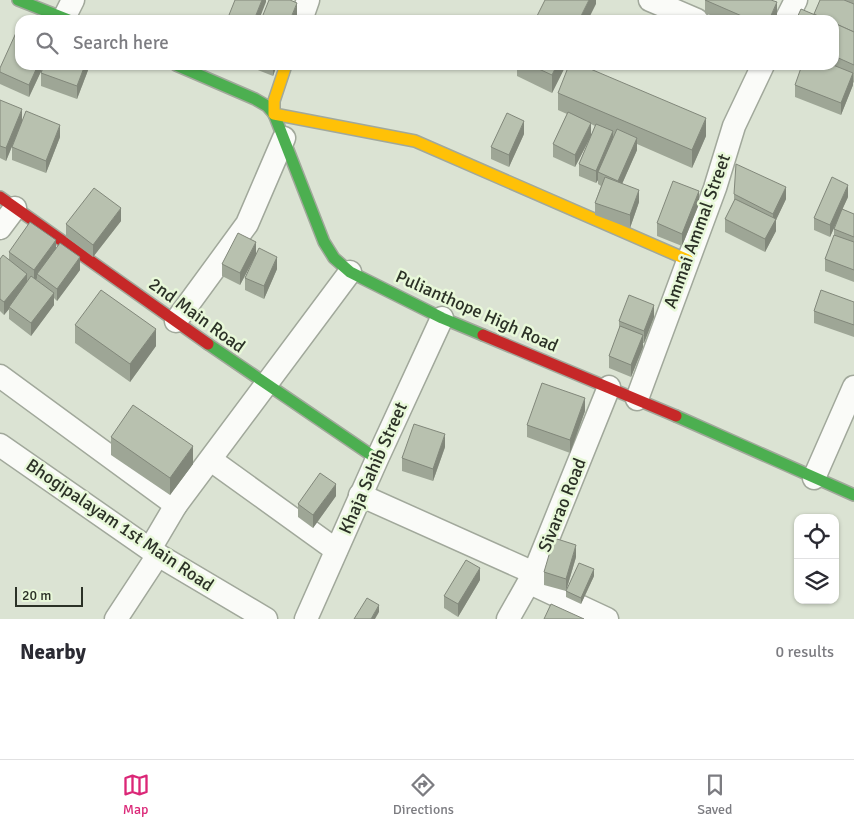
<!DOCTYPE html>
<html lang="en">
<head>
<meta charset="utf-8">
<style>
  body { margin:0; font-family:Signika,sans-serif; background:#f7f7f7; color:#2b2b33 }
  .controls { position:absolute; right:15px; bottom:15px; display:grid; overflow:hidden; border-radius:10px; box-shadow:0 1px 4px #0004 }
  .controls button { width:45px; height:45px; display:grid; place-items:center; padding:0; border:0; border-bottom:1px solid #e1e1e2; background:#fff; color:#2b2b33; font:25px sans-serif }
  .scale { position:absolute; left:15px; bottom:12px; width:68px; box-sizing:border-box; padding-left:5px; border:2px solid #2b3126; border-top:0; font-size:14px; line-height:18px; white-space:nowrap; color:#2b3126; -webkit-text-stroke:4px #e8f8d9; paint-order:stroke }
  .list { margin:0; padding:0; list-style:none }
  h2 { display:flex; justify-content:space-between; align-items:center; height:65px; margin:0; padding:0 20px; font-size:21px }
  h2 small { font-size:16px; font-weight:400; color:#7c7c81 }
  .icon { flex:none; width:28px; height:28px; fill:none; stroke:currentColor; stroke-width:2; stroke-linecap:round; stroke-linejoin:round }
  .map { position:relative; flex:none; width:854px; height:619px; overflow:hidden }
  .search { position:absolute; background:#fff; box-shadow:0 1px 4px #0004; left:15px; right:15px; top:15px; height:55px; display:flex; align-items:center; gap:12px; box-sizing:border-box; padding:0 18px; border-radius:15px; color:#7c7c81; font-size:19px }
  .sheet { height:140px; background:#fff }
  nav { display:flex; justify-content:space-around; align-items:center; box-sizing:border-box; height:70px; border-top:1px solid #e1e1e2; background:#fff; font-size:14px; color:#7c7c81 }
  nav a { display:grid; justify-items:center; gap:2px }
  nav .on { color:#db2777 }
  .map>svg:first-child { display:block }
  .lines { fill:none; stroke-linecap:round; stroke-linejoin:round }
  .street-casing { stroke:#a1a89b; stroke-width:25 }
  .fast-casing { stroke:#a1a89b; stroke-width:14 }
  .slow-casing { stroke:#a1a89b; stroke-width:14 }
  .jam-casing { stroke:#a1a89b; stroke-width:14 }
  .street { stroke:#fafbf8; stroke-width:22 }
  .fast { stroke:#4caf50; stroke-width:11 }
  .slow { stroke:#ffc107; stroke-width:11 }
  .jam { stroke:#c62828; stroke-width:11 }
  .wall { fill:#9ea696 }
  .shaded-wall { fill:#81877a }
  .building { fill:#b8c1af; stroke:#81877a }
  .labels { text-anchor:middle; stroke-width:5; stroke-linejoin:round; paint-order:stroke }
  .street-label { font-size:18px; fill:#2b3126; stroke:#e8f8d9 }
</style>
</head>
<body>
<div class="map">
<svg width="854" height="619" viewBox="0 0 854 619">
  <rect width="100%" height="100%" fill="#dbe3d3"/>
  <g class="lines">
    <defs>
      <g id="street">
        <polyline points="650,0 697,20"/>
        <polyline points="64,18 73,0"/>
        <polyline points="301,20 308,0"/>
        <polyline points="786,20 796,0"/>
        <polyline points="0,228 15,208"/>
        <polyline points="176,321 247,224 284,138"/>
        <polyline points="0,376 176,505"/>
        <polyline points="637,399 715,188 734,126 763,65"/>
        <polyline points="0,445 158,555 266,619"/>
        <polyline points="211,460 336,550"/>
        <polyline points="814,478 854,387"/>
        <polyline points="360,495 534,573"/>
        <polyline points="150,549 176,505 350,272"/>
        <polyline points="530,583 607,619"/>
        <polyline points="116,619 158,555"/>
        <polyline points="306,619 377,459 442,318"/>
        <polyline points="508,619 534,573 609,387"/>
      </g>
      <g id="fast">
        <polyline points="18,0 69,20"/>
        <polyline points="176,65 255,99 267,106 274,114 324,242 334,258 350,272 442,318 483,335"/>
        <polyline points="208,344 377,459"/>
        <polyline points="676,416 854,495"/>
      </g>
      <polyline id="slow" points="286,65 274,101 274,114 415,141 688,260"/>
      <g id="jam">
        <polyline points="0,197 208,344"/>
        <polyline points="483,335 676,416"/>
      </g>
    </defs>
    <use href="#street" class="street-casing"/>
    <use href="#fast" class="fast-casing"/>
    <use href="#slow" class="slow-casing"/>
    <use href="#jam" class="jam-casing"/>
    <use href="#street" class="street"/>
    <use href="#fast" class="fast"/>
    <use href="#slow" class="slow"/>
    <use href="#jam" class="jam"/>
  </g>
  <g class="wall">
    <polygon points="705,0 777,15 774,20 722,20 705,13"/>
    <polygon points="820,0 854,0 854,83 853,82 853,85 841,115 795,97 795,85 834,65 834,20 814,14"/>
    <polygon points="20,65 44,65 29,97 0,84 0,68"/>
    <polygon points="44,65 90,65 77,99 41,86 41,73"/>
    <polygon points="248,65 277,65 273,76 248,66"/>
    <polygon points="517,65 566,65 552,93 517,76"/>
    <polygon points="558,93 706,136 692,168 637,144 637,150 622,184 639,202 630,228 595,215 595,203 601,186 598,184 598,180 596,183 579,176 579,164 595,126 591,124 591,136 575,167 553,157 553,144 567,114 558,110"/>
    <polygon points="0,100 22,122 6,161 0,158"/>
    <polygon points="524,134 509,167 491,159 491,147"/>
    <polygon points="60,137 46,173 12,160 12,147"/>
    <polygon points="734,194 786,199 776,220 776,231 765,252 725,232 725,219 734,201"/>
    <polygon points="848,197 842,209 854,214 854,282 825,271 825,259 834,236 834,229 841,211 830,237 814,230 814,218"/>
    <polygon points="699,204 682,246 657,236 657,223"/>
    <polygon points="121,221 93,257 66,237 66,224"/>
    <polygon points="56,250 80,270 57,301 54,298 54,305 31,336 9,319 9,309 4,315 0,311 0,259 9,259 9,252"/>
    <polygon points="256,254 277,269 264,299 245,290 245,278 255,256 240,285 222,276 222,264"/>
    <polygon points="854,302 854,337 814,323 814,311"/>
    <polygon points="654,317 644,343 643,343 643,347 631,377 609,368 609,356 619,329 619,321"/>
    <polygon points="75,325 156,346 130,382 75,343"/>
    <polygon points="585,411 570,453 527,437 527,425"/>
    <polygon points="111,437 193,464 170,495 111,455"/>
    <polygon points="445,447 433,481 402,471 402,458"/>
    <polygon points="336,496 313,528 298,517 298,504"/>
    <polygon points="576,557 566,591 544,585 544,572"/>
    <polygon points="594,576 581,604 566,597 566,591"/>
    <polygon points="480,580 458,617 444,608 444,596"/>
  </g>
  <g class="shaded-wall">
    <polygon points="262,0 266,0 266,2 259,20 254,20"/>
    <polygon points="589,0 596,0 596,4 588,20 579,20"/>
    <polygon points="777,2 777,15 774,20 769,20"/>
    <polygon points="297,3 297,15 295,20 290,20"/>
    <polygon points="38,65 44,65 29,97 29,85"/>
    <polygon points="85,65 90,65 77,99 77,86"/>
    <polygon points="273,65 277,65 273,76"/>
    <polygon points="557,65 566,65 552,93 552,75"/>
    <polygon points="853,73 853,85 841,115 841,103"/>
    <polygon points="22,109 22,122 6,161 6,148"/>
    <polygon points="706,118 706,136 692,168 692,150"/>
    <polygon points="524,121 524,134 509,167 509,155"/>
    <polygon points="591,123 591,136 575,167 575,155"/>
    <polygon points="60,125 60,137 46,173 46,161"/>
    <polygon points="613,131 613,143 598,172 598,180 596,183 596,171"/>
    <polygon points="637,138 637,150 618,193 618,181"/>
    <polygon points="848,185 848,197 830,237 830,225"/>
    <polygon points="786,187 786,199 776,220 776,231 765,252 765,239 773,224 773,214"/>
    <polygon points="639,190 639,202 630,228 630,215"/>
    <polygon points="699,191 699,204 682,246 682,234"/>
    <polygon points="121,208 121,221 93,257 93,245"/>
    <polygon points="56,240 56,253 37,274 37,278 34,283 34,270"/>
    <polygon points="256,242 256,255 240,285 240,273"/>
    <polygon points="80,257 80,270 57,301 57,289"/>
    <polygon points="277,257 277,269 264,299 264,286"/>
    <polygon points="27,274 27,286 9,307 9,309 4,315 4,302"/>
    <polygon points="54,293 54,305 31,336 31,323"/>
    <polygon points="654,305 654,317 644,343 644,331"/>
    <polygon points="156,329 156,346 130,382 130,364"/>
    <polygon points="643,335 643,347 631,377 631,365"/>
    <polygon points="585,398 585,411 570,453 570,440"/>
    <polygon points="445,434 445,447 433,481 433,469"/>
    <polygon points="193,446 193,464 170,495 170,478"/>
    <polygon points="336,484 336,496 313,528 313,515"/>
    <polygon points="576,545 576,557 566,591 566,579"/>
    <polygon points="480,568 480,580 458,617 458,604"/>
    <polygon points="594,569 594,576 581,604 581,598"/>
    <polygon points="379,605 379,612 375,619 371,619"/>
  </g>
  <g class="building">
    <polygon points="235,0 262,0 254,20 227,20"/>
    <polygon points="269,0 290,0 297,3 290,20 261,20"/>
    <polygon points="545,0 589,0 579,20 535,20"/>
    <polygon points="705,0 771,0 777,2 769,20 751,20"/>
    <polygon points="820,0 844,0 854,4 854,32 834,23 834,20 827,20 814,14"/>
    <polygon points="801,9 827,20 796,20"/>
    <polygon points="834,23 854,32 854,65 834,56"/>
    <polygon points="20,24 20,65 38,65 29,85 0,72 0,68"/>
    <polygon points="44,65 85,65 77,86 41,73"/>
    <polygon points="530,65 557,65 552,75"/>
    <polygon points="569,65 581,65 706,118 692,150 558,93"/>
    <polygon points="802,65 833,65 853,73 841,103 795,85"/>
    <polygon points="0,100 22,109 6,148 0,146"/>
    <polygon points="26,111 60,125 46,161 12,147"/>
    <polygon points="568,112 591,123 575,155 553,144"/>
    <polygon points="507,113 524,121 509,155 491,147"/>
    <polygon points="596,124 613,131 596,171 579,164"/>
    <polygon points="617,129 637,138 618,181 598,172"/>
    <polygon points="736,164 786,187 773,214 734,194"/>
    <polygon points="605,177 639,190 630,215 595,203"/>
    <polygon points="832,177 848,185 830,225 814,218"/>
    <polygon points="673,181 699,191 682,234 657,223"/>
    <polygon points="94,188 121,208 93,245 66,224"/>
    <polygon points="735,199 776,219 765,239 725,219"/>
    <polygon points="842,209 854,214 854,237 834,229"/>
    <polygon points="30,222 56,240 34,270 9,252"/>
    <polygon points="238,233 256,242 240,273 222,264"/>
    <polygon points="834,235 854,242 854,270 825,259"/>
    <polygon points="60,243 80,257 57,289 37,274"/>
    <polygon points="259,248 277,257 264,286 245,278"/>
    <polygon points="3,255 27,274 4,302 0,299 0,259"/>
    <polygon points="31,276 54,293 31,323 9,307"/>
    <polygon points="101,290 156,329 130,364 75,325"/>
    <polygon points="821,290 854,302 854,325 814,311"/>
    <polygon points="629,295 654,305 644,331 619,321"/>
    <polygon points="620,326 643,335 631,365 609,356"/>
    <polygon points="542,383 585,398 570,440 527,425"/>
    <polygon points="133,405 193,446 170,478 111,437"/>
    <polygon points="414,424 445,434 433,469 402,458"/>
    <polygon points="320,473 336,484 313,515 298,504"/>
    <polygon points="554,538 576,545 566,579 544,572"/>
    <polygon points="466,560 480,568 458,604 444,596"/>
    <polygon points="579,563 594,569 581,598 566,591"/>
    <polygon points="367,598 379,605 371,619 354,619"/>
    <polygon points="551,604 584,619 544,619"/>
  </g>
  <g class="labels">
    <g class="street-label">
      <text transform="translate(697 231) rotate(-70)" y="6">Ammai Ammal Street</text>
      <text transform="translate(477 311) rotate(24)" y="6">Pulianthope High Road</text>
      <text transform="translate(197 315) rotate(36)" y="6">2nd Main Road</text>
      <text transform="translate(373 468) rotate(-66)" y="6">Khaja Sahib Street</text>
      <text transform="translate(562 505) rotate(-68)" y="6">Sivarao Road</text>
      <text transform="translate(120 525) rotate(34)" y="6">Bhogipalayam 1st Main Road</text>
    </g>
  </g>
</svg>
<div class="controls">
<button><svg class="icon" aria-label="locate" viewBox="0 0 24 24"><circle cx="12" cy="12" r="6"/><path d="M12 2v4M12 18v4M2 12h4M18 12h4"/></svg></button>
<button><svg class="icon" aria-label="layers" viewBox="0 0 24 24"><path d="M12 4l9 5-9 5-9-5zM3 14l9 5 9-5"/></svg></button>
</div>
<div class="scale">20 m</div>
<div class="search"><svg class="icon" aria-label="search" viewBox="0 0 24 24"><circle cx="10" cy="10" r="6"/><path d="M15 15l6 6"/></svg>Search here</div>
</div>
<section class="sheet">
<h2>Nearby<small>0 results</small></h2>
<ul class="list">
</ul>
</section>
<nav>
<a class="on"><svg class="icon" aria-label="map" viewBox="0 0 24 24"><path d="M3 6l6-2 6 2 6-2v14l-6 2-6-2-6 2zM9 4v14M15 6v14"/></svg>Map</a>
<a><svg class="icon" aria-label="directions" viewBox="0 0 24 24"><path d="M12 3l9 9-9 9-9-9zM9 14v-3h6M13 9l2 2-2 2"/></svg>Directions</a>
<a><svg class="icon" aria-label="saved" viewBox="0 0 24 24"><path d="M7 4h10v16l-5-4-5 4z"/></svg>Saved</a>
</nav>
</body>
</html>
